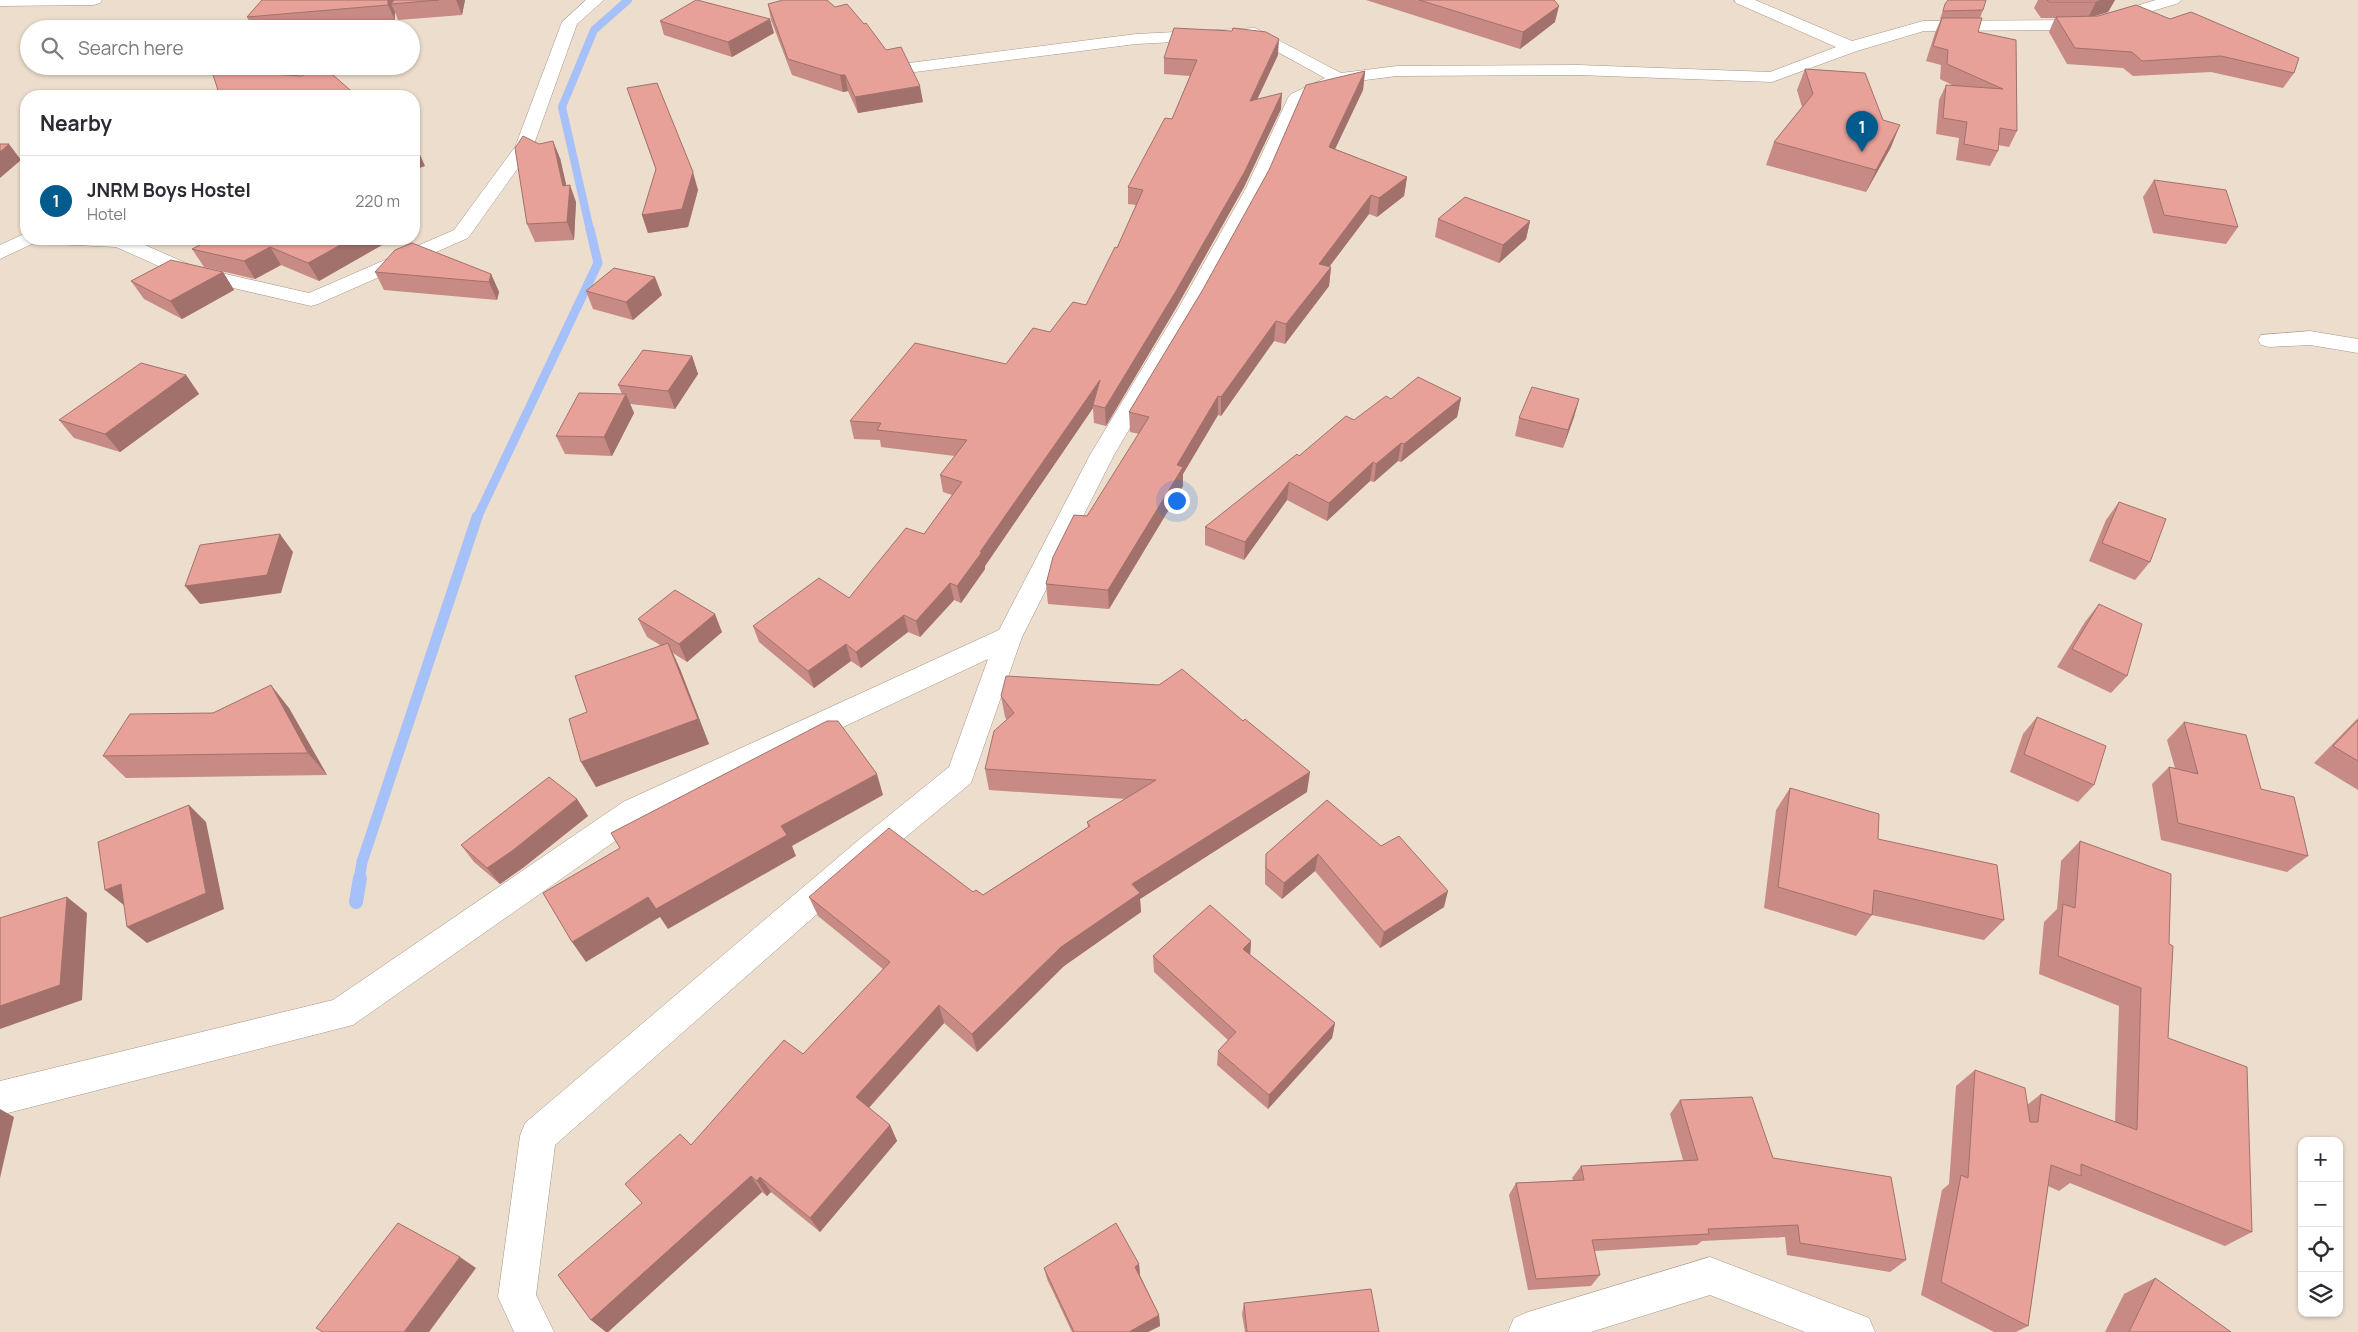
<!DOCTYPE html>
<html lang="en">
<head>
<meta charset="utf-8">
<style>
  body { margin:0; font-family:Manrope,sans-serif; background:#f2f2f3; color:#2b2b33 }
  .controls { position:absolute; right:15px; bottom:15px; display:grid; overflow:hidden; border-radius:10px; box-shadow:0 1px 4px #0004 }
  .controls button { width:45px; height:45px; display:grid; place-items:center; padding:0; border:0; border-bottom:1px solid #e1e1e2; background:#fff; color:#2b2b33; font:25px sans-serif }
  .you { position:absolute; left:1176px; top:500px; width:18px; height:18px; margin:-12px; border:4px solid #fff; border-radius:50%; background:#1a73e8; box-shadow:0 0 0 8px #1a73e833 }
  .badge { display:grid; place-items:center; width:32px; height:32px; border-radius:50%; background:#015b8c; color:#fff; font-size:16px; font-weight:700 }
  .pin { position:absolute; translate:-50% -41px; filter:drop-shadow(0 1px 2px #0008) }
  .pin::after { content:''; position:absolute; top:26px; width:18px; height:15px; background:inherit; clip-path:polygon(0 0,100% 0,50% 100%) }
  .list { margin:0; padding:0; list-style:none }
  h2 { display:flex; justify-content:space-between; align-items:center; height:65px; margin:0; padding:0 20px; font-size:21px }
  h2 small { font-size:16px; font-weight:400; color:#7c7c81 }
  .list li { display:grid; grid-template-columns:32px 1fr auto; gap:15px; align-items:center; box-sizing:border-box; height:90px; padding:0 20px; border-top:1px solid #e1e1e2 }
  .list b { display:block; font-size:19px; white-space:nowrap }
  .list p { margin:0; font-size:16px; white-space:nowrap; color:#7c7c81 }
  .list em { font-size:16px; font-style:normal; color:#7c7c81 }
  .icon { flex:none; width:28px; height:28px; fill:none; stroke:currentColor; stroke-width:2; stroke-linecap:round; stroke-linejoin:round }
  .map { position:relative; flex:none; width:2358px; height:1332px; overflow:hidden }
  .search { position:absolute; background:#fff; box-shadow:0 1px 4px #0004; left:20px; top:20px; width:400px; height:55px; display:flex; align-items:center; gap:12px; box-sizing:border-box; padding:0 18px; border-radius:28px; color:#7c7c81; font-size:19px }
  .panel { position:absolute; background:#fff; box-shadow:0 1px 4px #0004; left:20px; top:90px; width:400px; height:155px; border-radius:20px }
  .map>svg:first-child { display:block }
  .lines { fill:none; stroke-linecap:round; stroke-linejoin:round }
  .stream-far3 { stroke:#a6c1f9; stroke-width:8 }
  .stream-far2 { stroke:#a6c1f9; stroke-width:9 }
  .stream-far1 { stroke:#a6c1f9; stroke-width:11 }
  .stream { stroke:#a6c1f9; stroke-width:14 }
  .minor-casing { stroke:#a49788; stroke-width:1 }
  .major-casing { stroke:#a49788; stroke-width:1 }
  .minor { fill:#fff; fill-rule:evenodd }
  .major { fill:#fff; fill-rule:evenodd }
  .wall { fill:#c78a84 }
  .shaded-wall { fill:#a2716b }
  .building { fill:#e7a199; stroke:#a2716b }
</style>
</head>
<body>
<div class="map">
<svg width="2358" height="1332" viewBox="0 0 2358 1332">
  <rect width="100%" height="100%" fill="#ecddcd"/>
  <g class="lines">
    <polyline class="stream-far3" points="590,230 562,107 594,30 628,0"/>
    <polyline class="stream-far2" points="477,518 598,263 590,229"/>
    <polyline class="stream-far1" points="359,880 362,862 477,517"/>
    <polyline class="stream" points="356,902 360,878"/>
    <defs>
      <g id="minor">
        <polygon points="586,0 604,0 577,24 533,147 468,238 318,304 311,306 181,276 116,247 34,243 0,259 0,245 26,233 26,239 131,239 195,267 309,293 454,230 515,147 562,22"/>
        <polygon points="1734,0 1755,0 1852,41 1923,21 2088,20 2156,0 2181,0 2179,3 2089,30 1924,31 1857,51 1772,82 1578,75 1397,76 1342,83 1304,101 1266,188 1200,309 1114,455 1022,637 971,783 883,856 555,1145 536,1295 554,1332 514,1332 498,1297 520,1136 525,1123 861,838 949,767 988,659 645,820 353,1025 0,1115 0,1081 333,1000 623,802 999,630 1090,455 1178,309 1246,188 1288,98 1291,94 1325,78 1252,38 1136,44 915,72 909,71 906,67 909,63 1136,34 1255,28 1341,73 1397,66 1578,65 1770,72 1836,47 1736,3"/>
        <polygon points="2310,331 2358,339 2358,353 2310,345 2269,347 2261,345 2258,340 2261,335"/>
        <polygon points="1710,1257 1869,1318 1875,1332 1805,1332 1710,1295 1591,1332 1508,1332 1514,1318 1528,1312"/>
      </g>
      <polygon id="major" points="0,0 102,0 100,3 94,5 0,6"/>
    </defs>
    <use href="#minor" class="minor-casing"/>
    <use href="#major" class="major-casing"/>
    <use href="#minor" class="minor"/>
    <use href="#major" class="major"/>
  </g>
  <g class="wall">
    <polygon points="262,0 465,0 462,15 398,20 395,12 395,20 295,29 253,29 247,17"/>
    <polygon points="1366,0 1554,0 1555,22 1520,49"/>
    <polygon points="2038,0 2115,0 2108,12 2094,16 2294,73 2283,88 2211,72 2133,76 2123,68 2067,64 2049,32 2055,18 2041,18 2034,8"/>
    <polygon points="768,4 923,102 858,113 848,91 843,92 792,75 771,20"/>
    <polygon points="1945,4 1983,10 1980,18 1978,32 2016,40 2017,131 2009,147 1998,145 1998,151 1990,166 1956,160 1959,138 1936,134 1939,100 1946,85 1954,86 1940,79 1941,65 1926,61 1935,33 1941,19 1940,19"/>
    <polygon points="660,21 774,33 732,57 664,35"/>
    <polygon points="1278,55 1257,99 1281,109 1244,187 1176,308 1106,426 1094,423 1093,408 985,566 985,569 961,603 954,600 920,637 908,632 861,668 851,661 814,688 759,642 753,626 849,598 924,534 952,495 943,492 940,475 955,456 881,447 880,440 854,439 850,421 1006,364 1086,305 1117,248 1136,205 1128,204 1128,187 1172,119 1190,76 1164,74 1164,58"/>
    <polygon points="268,66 272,74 357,96 220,96"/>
    <polygon points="1805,69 1891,147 1866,192 1766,165 1774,142 1802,107 1797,90"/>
    <polygon points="1365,71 1363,90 1335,149 1407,177 1404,196 1377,217 1369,214 1329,267 1331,267 1329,286 1285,344 1274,341 1221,416 1218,415 1183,474 1183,486 1109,609 1048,604 1046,584 1087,516 1139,434 1130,432 1129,412"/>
    <polygon points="627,88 698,190 688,227 648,233 642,215 656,170"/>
    <polygon points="560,158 566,185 576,202 574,240 535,242 527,224"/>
    <polygon points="2154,180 2238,227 2226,244 2153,233 2143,197"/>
    <polygon points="1438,219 1530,221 1526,239 1499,263 1435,237"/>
    <polygon points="197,239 378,239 382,245 319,281 281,265 255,279 204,267 192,249 205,242"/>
    <polygon points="223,272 234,290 182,319 144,299 131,281"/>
    <polygon points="375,272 491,274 499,292 497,300 384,290"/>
    <polygon points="586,291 662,295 633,320 593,309"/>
    <polygon points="692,356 698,374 675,409 630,404 634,413 612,456 565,454 556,436 622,394 618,385"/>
    <polygon points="186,375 199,394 120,452 74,438 59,420"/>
    <polygon points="1461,398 1457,417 1401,462 1398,461 1374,482 1370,481 1327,521 1287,500 1244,560 1205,545 1205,527 1299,456 1391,399"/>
    <polygon points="1579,399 1574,417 1563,448 1515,436 1519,418"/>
    <polygon points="2119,502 2150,562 2135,580 2089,561 2106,520"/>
    <polygon points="2099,604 2127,676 2111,693 2057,667 2085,622"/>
    <polygon points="638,619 722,632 687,662 673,653 680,669 709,744 596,787 587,712 660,645 647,637"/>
    <polygon points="1001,696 1307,792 1140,899 1141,912 1064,966 977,1052 944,1023 869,1108 890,1125 897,1141 820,1232 771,1192 767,1196 762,1192 608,1332 606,1332 591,1320 642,1203 691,1145 803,1054 883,969 818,916 809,897 973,892 983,895 1088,827 1087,822 1126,799 989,790 985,769 1007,720 1005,717"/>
    <polygon points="289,708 327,775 126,778 103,756 213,713"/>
    <polygon points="2037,717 2094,785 2078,802 2010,772 2023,734"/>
    <polygon points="2358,718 2358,790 2314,763"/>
    <polygon points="2184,722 2261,789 2308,856 2287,872 2161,840 2152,784 2169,767 2175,768 2167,740"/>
    <polygon points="1790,788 1878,839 2004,920 1984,940 1872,915 1856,936 1764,908 1776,810"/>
    <polygon points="577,799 588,816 524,867 500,884 474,862 461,845"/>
    <polygon points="1327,800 1444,907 1380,948 1315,871 1282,899 1265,884 1265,871 1266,854"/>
    <polygon points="2080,841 2169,944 2168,1038 2252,1232 2225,1246 2070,1183 2059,1191 2048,1186 2028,1326 2016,1332 1994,1332 1921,1295 1942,1190 1949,1184 1956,1086 1975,1070 2027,1105 2041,1094 2115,1122 2119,1006 2039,974 2044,922 2057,909 2061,861"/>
    <polygon points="1251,941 1250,955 1335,1023 1332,1038 1268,1109 1217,1065 1218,1051 1228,1040 1154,972 1153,956"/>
    <polygon points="1680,1100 1773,1158 1906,1260 1890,1272 1787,1255 1785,1237 1702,1241 1697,1245 1594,1251 1600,1275 1591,1286 1528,1290 1509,1195 1516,1183 1573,1180 1572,1178 1581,1166 1683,1160 1670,1114"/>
    <polygon points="1139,1264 1140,1275 1159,1315 1160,1326 1148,1332 1072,1332 1047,1279 1044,1268"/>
    <polygon points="2155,1278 2231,1332 2105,1332 2124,1294"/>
    <polygon points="1244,1303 1379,1332 1245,1332 1242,1314"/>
  </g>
  <g class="shaded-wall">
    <polygon points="388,0 395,0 391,4 395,12 395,20 388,5"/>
    <polygon points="456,0 465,0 462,15"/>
    <polygon points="2102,0 2115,0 2108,12 2088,18 2096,2"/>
    <polygon points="1559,6 1555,22 1520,49 1523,32"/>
    <polygon points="770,19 774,33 732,57 728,42"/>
    <polygon points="1279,39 1278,55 1249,117 1250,101"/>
    <polygon points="1365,71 1363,90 1327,166 1329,147"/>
    <polygon points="840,75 845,75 848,91 843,92"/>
    <polygon points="920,86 923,102 858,113 855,97"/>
    <polygon points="1282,93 1281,109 1244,187 1176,308 1106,426 1105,408"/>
    <polygon points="1900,125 1891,147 1866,192 1876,170"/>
    <polygon points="553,141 560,158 569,197 570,185 576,202 574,240 567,222 563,186"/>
    <polygon points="9,144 21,160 0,178 0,152"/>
    <polygon points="418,150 425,166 414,170 414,151"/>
    <polygon points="693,172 698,190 688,227 648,233 642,215"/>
    <polygon points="1407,177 1404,196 1377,217 1379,198"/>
    <polygon points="1371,195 1369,214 1317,283 1319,264"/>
    <polygon points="1530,221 1526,239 1499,263 1503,245"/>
    <polygon points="351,239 378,239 382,245 319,281 308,263"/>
    <polygon points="270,247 281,265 255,279 244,261"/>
    <polygon points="1331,267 1329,286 1285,344 1286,324"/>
    <polygon points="223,272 234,290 182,319 170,301"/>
    <polygon points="491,274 499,292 497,300 489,282"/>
    <polygon points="655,277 662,295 633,320 626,302"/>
    <polygon points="1276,321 1274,341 1221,416 1221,397"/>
    <polygon points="692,356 698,374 675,409 668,391"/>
    <polygon points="186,375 199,394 120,452 105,434"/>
    <polygon points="1100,380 1093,405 1093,408 985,566 985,569 961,603 957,586 980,552"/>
    <polygon points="626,394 634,413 612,456 604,437"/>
    <polygon points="1218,396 1218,415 1183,474 1183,486 1109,609 1108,590 1177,465"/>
    <polygon points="1461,398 1457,417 1401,462 1404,444"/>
    <polygon points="1579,399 1574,417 1563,448 1568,430"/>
    <polygon points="1401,443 1398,461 1374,482 1376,464"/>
    <polygon points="1373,462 1370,481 1327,521 1329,503"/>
    <polygon points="1289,482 1287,500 1244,560 1245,542"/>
    <polygon points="280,534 293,552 281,593 200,604 185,586"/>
    <polygon points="950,583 954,600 920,637 916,621"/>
    <polygon points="715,614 722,632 687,662 679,644"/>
    <polygon points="904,615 908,632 861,668 856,652"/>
    <polygon points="668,643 680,669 709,744 596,787 581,762"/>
    <polygon points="846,644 851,661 814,688 808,671"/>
    <polygon points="271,685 289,708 327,775 308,753"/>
    <polygon points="1310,772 1307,792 1140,899 1141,912 1064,966 977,1052 972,1034 1061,947 1132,884"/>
    <polygon points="877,774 883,795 792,846 796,856 668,929 660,917 586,962 572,942 648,897 781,826"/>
    <polygon points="577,799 588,816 524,867 500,884 487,868"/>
    <polygon points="189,805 206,822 224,909 147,943 127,927"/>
    <polygon points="1318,854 1315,871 1282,899 1284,883"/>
    <polygon points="121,884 125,906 105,890"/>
    <polygon points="1448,891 1444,907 1380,948 1384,932"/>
    <polygon points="67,897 87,913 82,1000 0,1029 0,1006"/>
    <polygon points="1251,941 1250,957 1243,949"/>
    <polygon points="939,1005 944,1023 863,1114 856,1097"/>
    <polygon points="1335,1023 1332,1038 1268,1109 1269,1095"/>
    <polygon points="0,1109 14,1117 0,1178"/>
    <polygon points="890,1125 897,1141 820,1232 810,1218"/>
    <polygon points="751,1176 762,1192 608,1332 606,1332 591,1320"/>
    <polygon points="760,1177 771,1192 767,1196 757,1181"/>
    <polygon points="460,1257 476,1268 429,1332 404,1332"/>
    <polygon points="1139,1264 1140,1276 1135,1267"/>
    <polygon points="1159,1315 1160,1326 1148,1332 1129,1332"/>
  </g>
  <g class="building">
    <polygon points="262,0 388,0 388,5 247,17"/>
    <polygon points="394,0 439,0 391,4"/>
    <polygon points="696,0 697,0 770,19 728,42 660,21"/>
    <polygon points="783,0 827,0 835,7 847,4 864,24 866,23 886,50 901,47 920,86 855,97 845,75 840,75 788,59 768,4"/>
    <polygon points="1419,0 1554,0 1559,6 1523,32"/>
    <polygon points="1948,0 1986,0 1983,10 1943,11 1945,4"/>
    <polygon points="2047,0 2102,0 2096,2 2049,2"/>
    <polygon points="2136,5 2170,19 2191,12 2299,58 2294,73 2221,56 2142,61 2132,52 2075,48 2056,17 2098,16"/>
    <polygon points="1942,18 1982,18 1978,32 2016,40 2017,131 2000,128 1998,151 1964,144 1967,122 1943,118 1946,85 2003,89 1947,64 1948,50 1933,46"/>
    <polygon points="1174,28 1232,31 1233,28 1266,32 1279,39 1250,101 1282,93 1245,171 1176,291 1105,408 1093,405 1100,380 980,552 982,552 957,586 950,583 916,621 904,615 856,652 846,644 808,671 753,626 819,578 849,598 906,528 924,534 962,482 940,475 967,440 877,430 881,423 850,421 915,343 1006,364 1033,328 1050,332 1073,302 1086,305 1115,247 1117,248 1143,190 1128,187 1165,118 1172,119 1197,60 1164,58"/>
    <polygon points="210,66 268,66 271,74 302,76 309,71 333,75 357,96 267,96 249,94 246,96 220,96"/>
    <polygon points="1805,69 1865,73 1883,120 1900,125 1876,170 1774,142 1813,94"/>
    <polygon points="1365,71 1329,147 1407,177 1379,198 1371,195 1319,264 1331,267 1286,324 1276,321 1221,397 1218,396 1177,465 1183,467 1108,590 1046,584 1053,557 1074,515 1087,516 1149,417 1129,412 1202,291 1269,170 1306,85"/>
    <polygon points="657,83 693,172 682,209 642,215 656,169 627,88"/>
    <polygon points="523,136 539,144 553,141 563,186 570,185 567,222 527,224 515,148"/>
    <polygon points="0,144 9,144 0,152"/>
    <polygon points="414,147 418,150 414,151"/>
    <polygon points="2154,180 2226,190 2238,227 2164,215"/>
    <polygon points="1465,197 1530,221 1503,245 1438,219"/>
    <polygon points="212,239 351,239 308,263 270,247 244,261 192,249"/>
    <polygon points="412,243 491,274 489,282 375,272 395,250"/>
    <polygon points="171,260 223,272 170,301 131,281"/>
    <polygon points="614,268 655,277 626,302 586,291"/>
    <polygon points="643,350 692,356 668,391 618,385"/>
    <polygon points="141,363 186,375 105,434 59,420"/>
    <polygon points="1418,377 1461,398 1404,444 1401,443 1376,464 1373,462 1329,503 1289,482 1245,542 1205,527 1297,454 1299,456 1346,416 1354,420 1386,396 1391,399"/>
    <polygon points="1532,387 1579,399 1568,430 1519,418"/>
    <polygon points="579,393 626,394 604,437 556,436"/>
    <polygon points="2119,502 2166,519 2150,562 2102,543"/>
    <polygon points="280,534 267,575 185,586 200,545"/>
    <polygon points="675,590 715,614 679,644 638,619"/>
    <polygon points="2099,604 2142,624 2127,676 2072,649"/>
    <polygon points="668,643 698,719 581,762 569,719 587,712 575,676"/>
    <polygon points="1182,669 1243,721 1245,719 1310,772 1132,884 1140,893 1061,947 972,1034 939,1005 856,1097 890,1125 810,1218 760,1177 757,1181 751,1176 591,1320 558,1275 642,1203 625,1184 680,1134 691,1145 784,1040 803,1054 890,962 809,897 889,828 973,892 976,890 983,895 1090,826 1087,822 1156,780 985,769 994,731 1014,713 1001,696 1006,676 1159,685"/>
    <polygon points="271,685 308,753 103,756 130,714 213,713"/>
    <polygon points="2037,717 2106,746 2094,785 2024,754"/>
    <polygon points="2358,720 2358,761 2333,746"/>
    <polygon points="827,721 838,721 877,774 781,826 787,835 656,909 648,897 572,942 543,893 620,848 611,833"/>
    <polygon points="2184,722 2246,735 2261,789 2294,797 2308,856 2178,823 2169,767 2198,774"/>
    <polygon points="549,777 577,799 512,851 487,868 461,845"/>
    <polygon points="1790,788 1879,814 1878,839 1997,865 2004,920 1874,890 1872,915 1778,887"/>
    <polygon points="1327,800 1381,846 1399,836 1448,891 1384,932 1318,854 1284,883 1266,868 1266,854"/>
    <polygon points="189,805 206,893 127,927 121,884 105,890 98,842"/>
    <polygon points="2080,841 2171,874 2169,944 2173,946 2168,1038 2247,1067 2252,1232 2081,1164 2081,1176 2051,1165 2028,1326 1941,1282 1961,1175 1968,1178 1975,1070 2025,1088 2030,1122 2038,1122 2041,1094 2137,1130 2141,988 2058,956 2063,904 2075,908"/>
    <polygon points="67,897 60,985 0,1006 0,918"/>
    <polygon points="1210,905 1251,941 1243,949 1335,1023 1269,1095 1218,1051 1236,1032 1153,956"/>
    <polygon points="1752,1097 1773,1158 1891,1177 1906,1260 1800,1243 1798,1225 1708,1229 1709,1234 1592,1240 1600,1275 1536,1279 1516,1183 1584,1180 1581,1166 1698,1160 1680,1100"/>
    <polygon points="398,1223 460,1257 404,1332 323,1332 316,1328"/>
    <polygon points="1116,1223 1139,1264 1135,1267 1159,1315 1129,1332 1074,1332 1044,1268"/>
    <polygon points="2155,1278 2231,1332 2129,1332"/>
    <polygon points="1371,1289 1379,1332 1247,1332 1244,1303"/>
  </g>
</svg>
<div class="controls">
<button>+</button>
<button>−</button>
<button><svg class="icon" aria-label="locate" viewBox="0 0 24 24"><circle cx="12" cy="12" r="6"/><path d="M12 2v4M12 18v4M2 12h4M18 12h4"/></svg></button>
<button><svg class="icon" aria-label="layers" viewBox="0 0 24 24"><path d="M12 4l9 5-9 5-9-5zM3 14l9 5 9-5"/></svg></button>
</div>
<div class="you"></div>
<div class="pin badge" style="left:1862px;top:152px">1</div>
<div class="search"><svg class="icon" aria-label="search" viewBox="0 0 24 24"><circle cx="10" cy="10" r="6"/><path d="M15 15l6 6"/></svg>Search here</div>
<section class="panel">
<h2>Nearby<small></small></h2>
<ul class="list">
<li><span class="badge">1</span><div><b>JNRM Boys Hostel</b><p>Hotel</p></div><em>220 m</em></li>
</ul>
</section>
</div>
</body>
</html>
